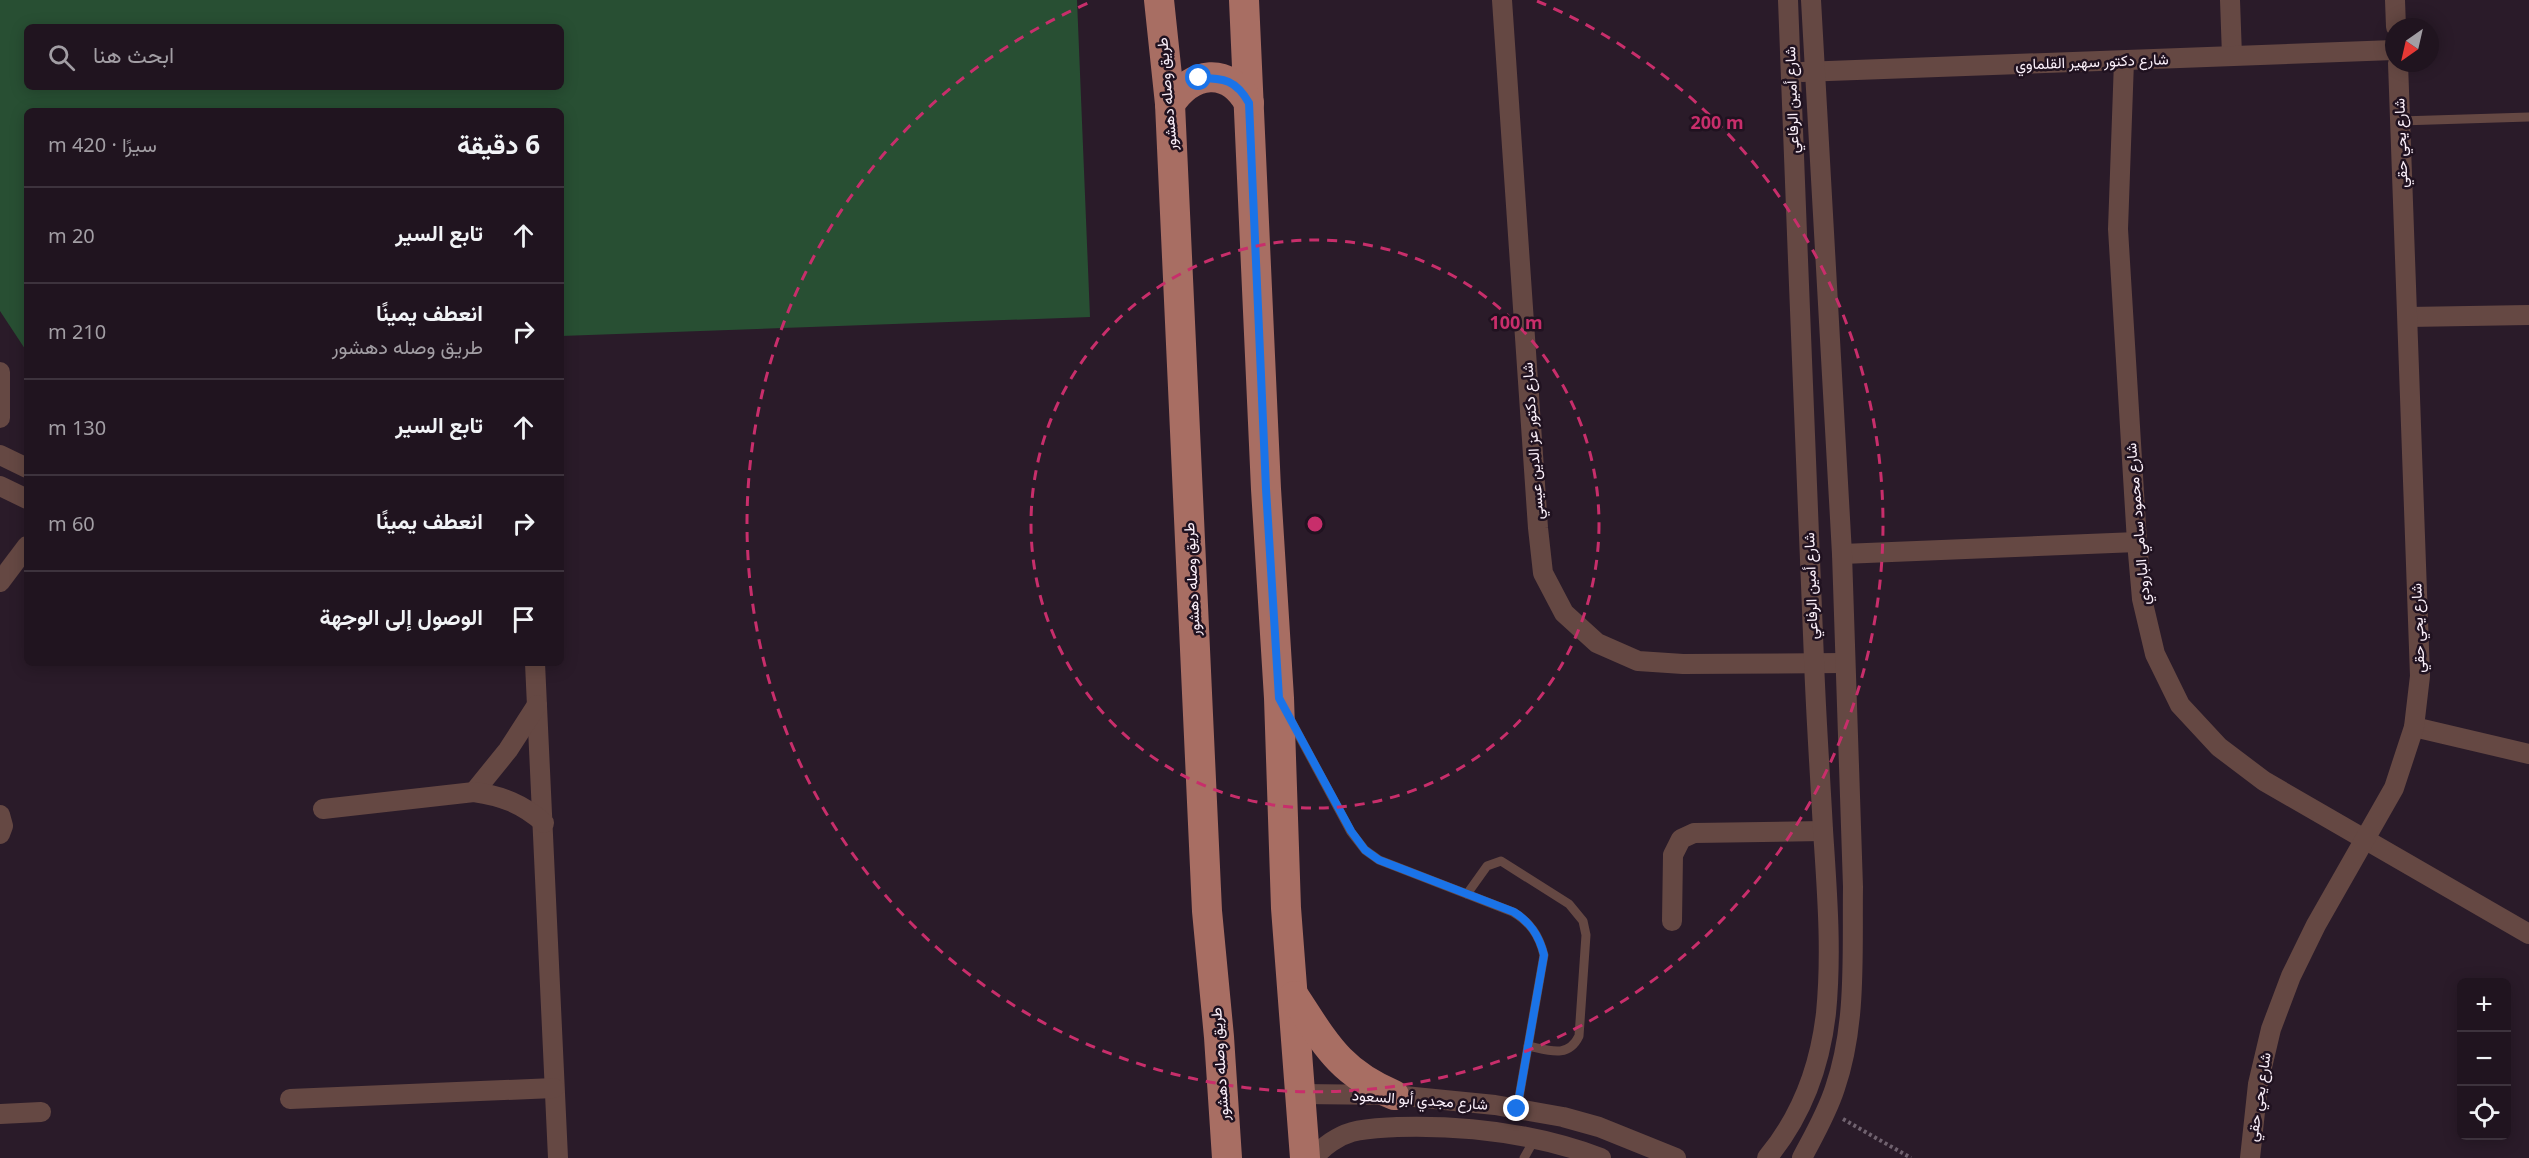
<!DOCTYPE html>
<html lang="ar">
<head>
<meta charset="utf-8">
<style>
  body { margin:0; font-family:"Noto Sans",Vazirmatn,sans-serif; background:#2d212c; color:#f1f3f6; direction:rtl }
  .controls { position:absolute; right:18px; bottom:18px; display:grid; overflow:hidden; border-radius:9px; box-shadow:0 3px 15px #0003 }
  .controls button { width:54px; height:54px; display:grid; place-items:center; padding:0; border:0; border-bottom:2px solid #3d333d; background:#20141f; color:#f1f3f6; font:30px sans-serif }
  .compass { position:absolute; left:2385px; top:18px; width:54px; height:54px; border-radius:50%; background:#20141f; box-shadow:0 3px 15px #0003; rotate:214deg }
  .stop { position:absolute; width:18px; height:18px; margin:-14px; border:4px solid #1a73e8; border-radius:50%; background:#fff }
  .stop.end { background:#1a73e8; border-color:#fff; box-shadow:0 2px 6px #0008 }
  .list { margin:0; padding:0; list-style:none }
  h2 { display:flex; justify-content:space-between; align-items:center; height:78px; margin:0; padding:0 24px; font-size:26px }
  h2 small { font-size:20px; font-weight:400; color:#a29ea4 }
  .list li { display:grid; grid-template-columns:39px 1fr auto; gap:18px; align-items:center; box-sizing:border-box; height:96px; padding:0 24px; border-top:2px solid #3d333d }
  .list b { display:block; font-size:22px; white-space:nowrap }
  .list p { margin:0; font-size:20px; white-space:nowrap; color:#a29ea4 }
  .list em { font-size:20px; font-style:normal; color:#a29ea4 }
  .icon { flex:none; width:33px; height:33px; fill:none; stroke:currentColor; stroke-width:2; stroke-linecap:round; stroke-linejoin:round }
  .map { position:relative; flex:none; width:2529px; height:1158px; overflow:hidden; direction:ltr }
  .search { position:absolute; background:#20141f; box-shadow:0 3px 15px #0003; left:24px; top:24px; width:540px; height:66px; display:flex; align-items:center; gap:15px; box-sizing:border-box; padding:0 21px; border-radius:9px; color:#a29ea4; font-size:22px }
  .panel { position:absolute; background:#20141f; box-shadow:0 3px 15px #0003; left:24px; top:108px; width:540px; height:558px; border-radius:9px; direction:rtl }
  .map>svg:first-child { display:block }
  .green { fill:#284f33; fill-rule:evenodd }
  .lines { fill:none; stroke-linecap:round; stroke-linejoin:round }
  .path { stroke:#70626f; stroke-width:4; stroke-dasharray:3 3; stroke-linecap:butt }
  .lane { stroke:#654843; stroke-width:9 }
  .street { stroke:#654843; stroke-width:20 }
  .primary { stroke:#a86e63; stroke-width:30 }
  .route { stroke:#1a73e8; stroke-width:8 }
  .ring { fill:none; stroke:#c82e6b; stroke-width:3; stroke-dasharray:10 8 }
  .labels { text-anchor:middle; stroke-width:5; stroke-linejoin:round; paint-order:stroke }
  .street-label { font-size:15px; fill:#fbf0fa; stroke:#201220 }
  .centre { fill:#c82e6b; stroke:#201220; stroke-width:3 }
  .ring-label { font-size:18px; text-anchor:middle; font-weight:bold; fill:#c82e6b; stroke:#201220; stroke-width:5; stroke-linejoin:round; paint-order:stroke }
</style>
</head>
<body>
<div class="map">
<svg width="2529" height="1158" viewBox="0 0 2529 1158">
  <rect width="100%" height="100%" fill="#2a1b29"/>
  <path class="green" d="M 0,0 L 1077,0 L 1090,317 L 561,336 L 561,111 L 27,111 L 27,352 L 0,311 ZM 27,27 L 561,27 L 561,87 L 27,87 Z"/>
  <g class="lines">
    <polyline class="path" points="1843,1119 1911,1158"/>
    <g class="lane">
      <polyline points="2400,121 2529,117"/>
      <path d="M 1289,717 L 1351,832 L 1365,850 L 1379,860 L 1513,912 C 1530,922 1539,935 1544,955 L 1517,1109"/>
      <path d="M 1467,894 L 1487,866 L 1501,861 L 1569,904 L 1583,921 L 1586,935 L 1579,1036 C 1568,1059 1548,1050 1528,1046"/>
      <polyline points="1524,1158 1534,1140"/>
    </g>
    <g class="street">
      <polyline points="1502,0 1538,528 1543,573 1564,613 1597,643 1638,661 1683,664 1845,663"/>
      <polyline points="2230,0 2232,56"/>
      <polyline points="2395,0 2396,27"/>
      <polyline points="2124,61 2118,229 2137,542 2142,599 2155,654 2180,705 2219,747 2264,781 2529,934"/>
      <polyline points="1802,72 2394,50"/>
      <polyline points="2408,317 2529,315"/>
      <polyline points="0,372 0,418"/>
      <polyline points="0,455 27,468"/>
      <polyline points="0,486 27,499"/>
      <polyline points="1842,554 2137,542"/>
      <polyline points="0,582 27,546"/>
      <polyline points="535,663 558,1158"/>
      <polyline points="2414,727 2529,754"/>
      <polyline points="474,792 508,750 537,705"/>
      <path d="M 323,809 L 474,792 C 502,796 523,804 544,823"/>
      <polyline points="0,815 3,826 0,834"/>
      <polyline points="1672,921 1673,855 1681,839 1694,833 1823,831"/>
      <polyline points="1300,1094 1394,1095 1495,1105 1563,1117 1599,1127 1676,1158"/>
      <polyline points="290,1099 554,1088"/>
      <polyline points="0,1114 41,1112"/>
      <path d="M 1314,1158 C 1323,1146 1338,1136 1352,1132 C 1366,1128 1382,1128 1397,1127 C 1465,1125 1537,1134 1601,1158"/>
      <path d="M 1767,1158 C 1801,1117 1820,1066 1826,1013 C 1832,952 1827,891 1823,830 C 1820,773 1816,717 1814,660 C 1804,440 1797,220 1788,0"/>
      <path d="M 1802,1158 C 1814,1135 1827,1113 1835,1088 C 1857,1024 1852,953 1853,887 L 1842,554 L 1811,0"/>
      <polyline points="2250,1158 2258,1084 2271,1029 2291,976 2316,925 2394,788 2414,727 2420,676 2398,63"/>
    </g>
    <g class="primary">
      <polyline points="1159,0 1170,104 1207,911 1219,1037 1227,1158"/>
      <polyline points="1244,0 1266,489 1279,698 1286,908 1305,1158"/>
      <path d="M 1170,104 C 1192,71 1228,66 1249,103"/>
      <path d="M 1294,996 C 1325,1043 1339,1072 1394,1095"/>
    </g>
  </g>
  <g class="lines">
    <path class="route" d="M 1199,78 C 1224,78 1236,80 1249,103 L 1266,489 L 1279,698 L 1351,831 L 1365,850 L 1379,860 L 1514,912 C 1530,922 1539,935 1544,955 L 1517,1109"/>
  </g>
  <g class="ring">
    <circle cx="1315" cy="524" r="284"/>
    <path d="M1537 1A568 568 0 1 1 1093 1"/>
  </g>
  <g class="labels">
    <g class="street-label">
      <text transform="translate(2092 62) rotate(-2)" y="5">شارع دكتور سهير القلماوي</text>
      <text transform="translate(1167 94) rotate(-95)" y="5">طريق وصله دهشور</text>
      <text transform="translate(1792 100) rotate(-92)" y="5">شارع أمين الرفاعي</text>
      <text transform="translate(2401 143) rotate(-92)" y="5">شارع يحي حقي</text>
      <text transform="translate(1533 441) rotate(-94)" y="5">شارع دكتور عز الدين عيسي</text>
      <text transform="translate(2138 524) rotate(-95)" y="5">شارع محمود سامي البارودي</text>
      <text transform="translate(1192 579) rotate(-93)" y="5">طريق وصله دهشور</text>
      <text transform="translate(1811 586) rotate(-92)" y="5">شارع أمين الرفاعي</text>
      <text transform="translate(2418 628) rotate(-92)" y="5">شارع يحي حقي</text>
      <text transform="translate(1220 1064) rotate(-94)" y="5">طريق وصله دهشور</text>
      <text transform="translate(2259 1097) rotate(-81)" y="5">شارع يحي حقي</text>
      <text transform="translate(1420 1100) rotate(4)" y="5">شارع مجدي أبو السعود</text>
    </g>
  </g>
  <circle cx="1315" cy="524" r="9" class="centre"/>
  <g class="ring-label">
    <text x="1717" y="129">200 m</text>
    <text x="1516" y="329">100 m</text>
  </g>
</svg>
<div class="controls">
<button>+</button>
<button>−</button>
<button><svg class="icon" aria-label="locate" viewBox="0 0 24 24"><circle cx="12" cy="12" r="6"/><path d="M12 2v4M12 18v4M2 12h4M18 12h4"/></svg></button>
</div>
<svg class="compass" viewBox="-18 -18 36 36"><path d="M0-13l5 13h-10z" fill="#e53935"/><path d="M0 13l5-13h-10z" fill="#a29ea4"/></svg>
<div class="stop" style="left:1199px;top:78px"></div>
<div class="stop end" style="left:1517px;top:1109px"></div>
<div class="search"><svg class="icon" aria-label="search" viewBox="0 0 24 24"><circle cx="10" cy="10" r="6"/><path d="M15 15l6 6"/></svg>ابحث هنا</div>
<section class="panel">
<h2>6 دقيقة<small>سيرًا · 420 m</small></h2>
<ul class="list">
<li><svg class="icon" aria-label="ahead" viewBox="0 0 24 24"><path d="M12 20V5M6 11l6-6 6 6"/></svg><div><b>تابع السير</b></div><em>20 m</em></li>
<li><svg class="icon" aria-label="right" viewBox="0 0 24 24"><path d="M7 20v-9h11M14 6l5 5-5 5"/></svg><div><b>انعطف يمينًا</b><p>طريق وصله دهشور</p></div><em>210 m</em></li>
<li><svg class="icon" aria-label="ahead" viewBox="0 0 24 24"><path d="M12 20V5M6 11l6-6 6 6"/></svg><div><b>تابع السير</b></div><em>130 m</em></li>
<li><svg class="icon" aria-label="right" viewBox="0 0 24 24"><path d="M7 20v-9h11M14 6l5 5-5 5"/></svg><div><b>انعطف يمينًا</b></div><em>60 m</em></li>
<li><svg class="icon" aria-label="arrive" viewBox="0 0 24 24"><path d="M6 21V4h12l-3 4 3 4H6"/></svg><div><b>الوصول إلى الوجهة</b></div></li>
</ul>
</section>
</div>
</body>
</html>
